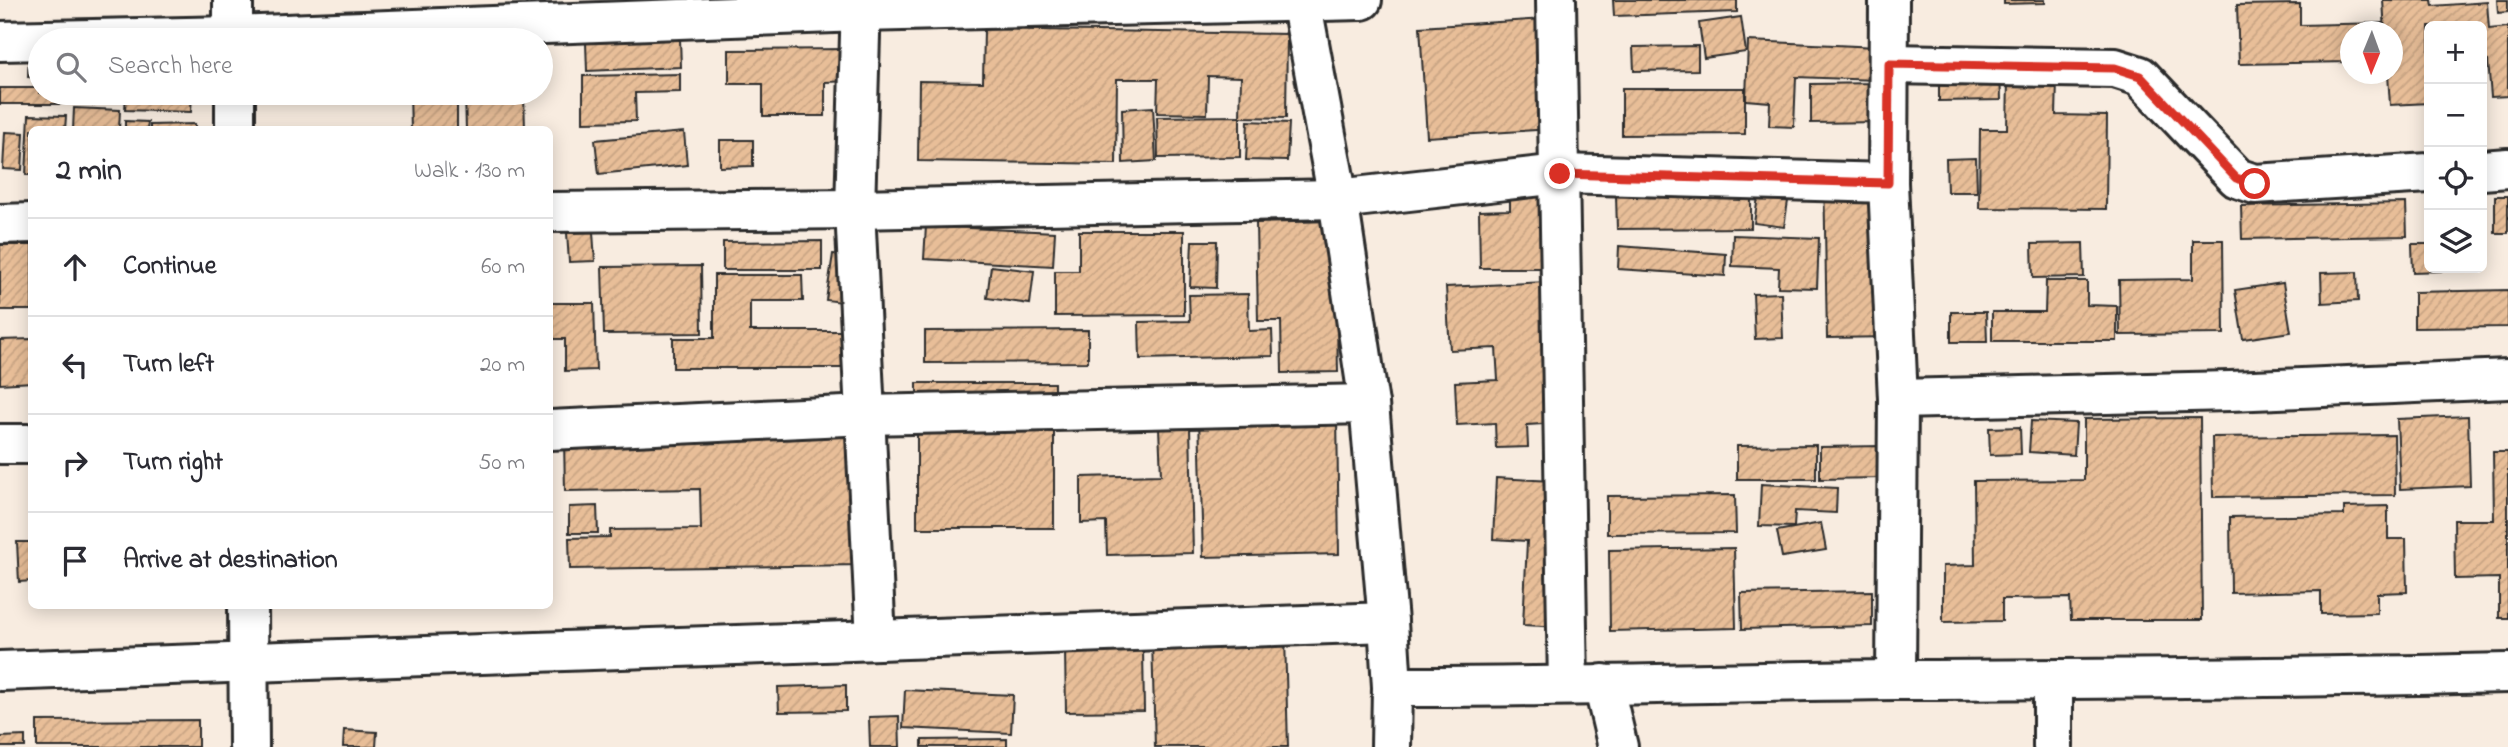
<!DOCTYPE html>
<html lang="en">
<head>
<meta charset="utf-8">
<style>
  body { margin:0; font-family:"Indie Flower",sans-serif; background:#f2f2f3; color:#2b2b33 }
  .controls { position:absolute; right:21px; top:21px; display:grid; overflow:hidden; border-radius:10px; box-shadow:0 4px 18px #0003 }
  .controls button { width:63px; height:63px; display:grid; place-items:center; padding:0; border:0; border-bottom:2px solid #e1e1e2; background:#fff; color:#2b2b33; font:35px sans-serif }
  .compass { position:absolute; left:2340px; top:21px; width:63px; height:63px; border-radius:50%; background:#fff; box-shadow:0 4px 18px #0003; rotate:181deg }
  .stop { position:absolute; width:21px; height:21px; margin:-16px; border:5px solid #d93025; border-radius:50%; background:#fff }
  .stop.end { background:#d93025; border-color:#fff; box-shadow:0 2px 7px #0008 }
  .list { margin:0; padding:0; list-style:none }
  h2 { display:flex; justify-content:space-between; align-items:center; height:91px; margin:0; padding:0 28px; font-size:30px }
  h2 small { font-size:23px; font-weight:400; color:#7c7c81 }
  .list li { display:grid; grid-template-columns:46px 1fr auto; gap:21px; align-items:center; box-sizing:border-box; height:98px; padding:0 28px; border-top:2px solid #e1e1e2 }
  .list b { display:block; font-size:26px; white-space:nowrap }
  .list em { font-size:23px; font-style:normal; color:#7c7c81 }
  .icon { flex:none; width:38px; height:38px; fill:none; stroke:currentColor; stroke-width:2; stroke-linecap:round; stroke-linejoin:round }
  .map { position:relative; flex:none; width:2508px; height:747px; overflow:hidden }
  .search { position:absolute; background:#fff; box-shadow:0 4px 18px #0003; left:28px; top:28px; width:525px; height:77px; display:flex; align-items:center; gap:18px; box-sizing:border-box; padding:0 24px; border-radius:38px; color:#7c7c81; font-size:26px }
  .panel { position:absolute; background:#fff; box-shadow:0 4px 18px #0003; left:28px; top:126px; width:525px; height:483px; border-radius:10px }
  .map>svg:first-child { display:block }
  .building { fill:url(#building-hatch); stroke:#2b2b2b; stroke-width:2 }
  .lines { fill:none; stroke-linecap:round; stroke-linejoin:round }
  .street-casing { stroke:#2b2b2b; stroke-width:44 }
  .secondary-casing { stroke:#2b2b2b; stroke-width:44 }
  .street { stroke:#fff; stroke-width:38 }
  .secondary { stroke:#fff; stroke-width:38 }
  .route { stroke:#d93025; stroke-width:9 }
</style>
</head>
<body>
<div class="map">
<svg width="2508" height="747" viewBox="0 0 2508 747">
  <defs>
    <pattern id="building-hatch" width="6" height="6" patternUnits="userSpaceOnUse" patternTransform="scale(1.75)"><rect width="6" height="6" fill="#e8be98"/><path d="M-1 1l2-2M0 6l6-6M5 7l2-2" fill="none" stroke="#c7a383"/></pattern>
  </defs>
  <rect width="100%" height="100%" fill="#f8ece0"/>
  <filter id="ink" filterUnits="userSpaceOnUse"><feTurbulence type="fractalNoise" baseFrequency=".0143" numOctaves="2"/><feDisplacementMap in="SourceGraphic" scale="14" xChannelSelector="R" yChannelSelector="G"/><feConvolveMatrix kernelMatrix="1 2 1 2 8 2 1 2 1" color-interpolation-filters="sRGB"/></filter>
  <g filter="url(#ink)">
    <g class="building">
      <polygon points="1613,0 1737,0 1737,12 1614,16"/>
      <polygon points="2004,0 2045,0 2045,3 2004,4"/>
      <polygon points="2383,0 2432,0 2433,6 2487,2 2489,29 2508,27 2508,96 2491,97 2488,61 2482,62 2482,26 2429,26 2429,103 2390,105 2388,74 2392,74 2392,32 2385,32"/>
      <polygon points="2497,0 2508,0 2508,12 2498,13"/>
      <polygon points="2300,4 2300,25 2383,23 2383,32 2350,32 2350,62 2239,64 2237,5"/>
      <polygon points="1741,17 1746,52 1704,58 1699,23"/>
      <polygon points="1545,19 1552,129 1427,137 1420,27"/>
      <polygon points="984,29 1287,34 1286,118 1240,117 1241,77 1208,76 1207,114 1157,113 1158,79 1117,79 1116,164 918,161 919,81 983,82"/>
      <polygon points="680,39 681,67 587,71 586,43"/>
      <polygon points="1748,41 1877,47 1876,80 1796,77 1794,127 1769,126 1770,102 1746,100"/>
      <polygon points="1698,46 1698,70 1634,71 1633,47"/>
      <polygon points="29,48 40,49 40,78 28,77"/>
      <polygon points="852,49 853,81 825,82 825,116 763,116 763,84 729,84 729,50"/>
      <polygon points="1939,69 2000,69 2001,100 1939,101"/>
      <polygon points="680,74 680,92 635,93 636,121 583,122 583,76"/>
      <polygon points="2008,80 2057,81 2056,115 2107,116 2106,209 1979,208 1980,129 2007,129"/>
      <polygon points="1879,83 1880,122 1811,123 1811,84"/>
      <polygon points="0,88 40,88 40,93 62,93 61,104 0,104"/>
      <polygon points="1622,88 1745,88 1745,134 1622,135"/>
      <polygon points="126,93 192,93 191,112 125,110"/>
      <polygon points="410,93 457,93 457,130 411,130"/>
      <polygon points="465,93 524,93 525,130 466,130"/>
      <polygon points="1153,107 1156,161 1123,163 1122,109"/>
      <polygon points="74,108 120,110 119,130 73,130"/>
      <polygon points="29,115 66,116 65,130 32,130 32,175 26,175"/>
      <polygon points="1240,116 1240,157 1158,158 1157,117"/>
      <polygon points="125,121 148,122 147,130 125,130"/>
      <polygon points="1248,121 1289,123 1287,161 1246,160"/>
      <polygon points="195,124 195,130 150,130 150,125"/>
      <polygon points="5,132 24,133 22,170 3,169"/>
      <polygon points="684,132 687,165 599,174 595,140"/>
      <polygon points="720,140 753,140 753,166 720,167"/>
      <polygon points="1976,158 1977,192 1947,192 1946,159"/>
      <polygon points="1510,167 1572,167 1573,268 1480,268 1479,211 1510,210"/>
      <polygon points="1890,172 1892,337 1827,338 1824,173"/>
      <polygon points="1751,194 1751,228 1617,229 1616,196"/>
      <rect x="2495" y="196" width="13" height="37"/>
      <polygon points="1758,197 1788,201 1784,227 1754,223"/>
      <polygon points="2406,203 2407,236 2242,239 2241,206"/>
      <polygon points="1335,221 1338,372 1282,373 1281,321 1258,321 1256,223"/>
      <polygon points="926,226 1055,232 1053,266 924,259"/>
      <polygon points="1079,231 1184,231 1184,315 1055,316 1055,271 1079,271"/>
      <polygon points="593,232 595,261 569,262 567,233"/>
      <polygon points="1733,235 1819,238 1817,288 1778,287 1779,268 1732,266"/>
      <polygon points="2193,240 2223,240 2224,334 2120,335 2119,280 2193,279"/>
      <polygon points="822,241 822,270 723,270 723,242"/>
      <polygon points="1192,241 1217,241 1216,288 1190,287"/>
      <polygon points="2083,243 2084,277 2033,278 2032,244"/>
      <polygon points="2412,244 2429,244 2429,268 2440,268 2441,271 2413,272"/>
      <rect x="0" y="245" width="32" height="65"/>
      <polygon points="1619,246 1726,254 1725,276 1618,269"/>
      <polygon points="833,254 856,257 849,303 826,300"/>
      <polygon points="701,266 702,333 604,334 602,267"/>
      <polygon points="991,266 1034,271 1030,304 987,298"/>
      <polygon points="2357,272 2358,301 2322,303 2321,273"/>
      <polygon points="714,275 802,275 803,301 750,301 750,331 859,331 859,368 673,368 673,338 714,338"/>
      <polygon points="1567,281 1575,422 1527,425 1528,447 1496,448 1495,423 1457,425 1455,382 1498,380 1496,348 1450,350 1446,287"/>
      <polygon points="2046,281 2087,281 2087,305 2117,306 2117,341 1992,341 1992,312 2045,312"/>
      <polygon points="2283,283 2291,332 2243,339 2235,290"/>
      <polygon points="2508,290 2508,327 2414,328 2414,292"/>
      <polygon points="1781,293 1783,338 1755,339 1753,294"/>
      <polygon points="1248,294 1249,331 1272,330 1273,356 1140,359 1139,322 1190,321 1189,295"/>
      <polygon points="550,303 594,303 596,370 565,371 565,339 550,339"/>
      <polygon points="1951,312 1986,312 1987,342 1951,342"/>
      <polygon points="1088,330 1088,362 925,363 925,331"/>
      <polygon points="32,339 32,382 0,384 0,340"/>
      <rect x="917" y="383" width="137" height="145"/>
      <polygon points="1337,414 1339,554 1203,557 1199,417"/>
      <polygon points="2468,416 2470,486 2400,489 2397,419"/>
      <polygon points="2200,418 2202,620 2071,620 2070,598 2002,599 2002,621 1943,622 1943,566 1975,565 1974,481 2084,480 2084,419"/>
      <polygon points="2031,421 2076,423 2074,455 2029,452"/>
      <polygon points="1190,427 1193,553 1107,555 1106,522 1081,523 1081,477 1161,475 1159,428"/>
      <polygon points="2020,427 2021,454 1990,455 1989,428"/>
      <polygon points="2394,435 2395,495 2213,497 2212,437"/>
      <polygon points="860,436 862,565 570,569 569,538 610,537 610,530 701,529 700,489 565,491 564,440"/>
      <polygon points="1816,445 1816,479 1737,479 1737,446"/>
      <polygon points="1882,446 1883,478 1820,479 1820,447"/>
      <polygon points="2493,452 2508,452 2508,618 2499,618 2499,578 2455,579 2454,520 2494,520"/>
      <polygon points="1496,478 1570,482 1562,627 1523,625 1527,541 1493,539"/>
      <polygon points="1761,484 1837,488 1836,513 1795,511 1794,527 1759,526"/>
      <polygon points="1735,495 1736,533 1607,534 1607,496"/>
      <polygon points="597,506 598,533 569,533 569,507"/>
      <polygon points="2388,506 2388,539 2406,539 2407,592 2377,593 2377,613 2321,614 2321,591 2231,593 2230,517 2344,515 2344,507"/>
      <polygon points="1821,523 1826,550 1782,557 1777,531"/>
      <polygon points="17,542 32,542 32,581 19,582"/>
      <polygon points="1734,548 1736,628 1610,631 1609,550"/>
      <polygon points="1872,591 1872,626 1742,629 1741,593"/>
      <polygon points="1285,637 1288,747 1155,747 1152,640"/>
      <polygon points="1143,649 1144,711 1066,712 1065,650"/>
      <polygon points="846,685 846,711 779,712 778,687"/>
      <polygon points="905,690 1013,695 1011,733 903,728"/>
      <polygon points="899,716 900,747 870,747 869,717"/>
      <polygon points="198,720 198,747 37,747 37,721"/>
      <polygon points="344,730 377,732 376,747 343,747"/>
      <polygon points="25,736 25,747 0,747 0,737"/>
      <polygon points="1007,739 1007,747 922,747 922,740"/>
    </g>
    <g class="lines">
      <defs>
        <g id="street">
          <polyline points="233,0 233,40"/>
          <polyline points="861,0 855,209 876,640"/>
          <polyline points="1556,0 1568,685"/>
          <polyline points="1889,0 1888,183 1898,399 1896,680"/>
          <polyline points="0,41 233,36 861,12 1362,0"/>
          <polyline points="1889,64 2115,68 2140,76 2237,178 2255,184 2429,173"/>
          <polyline points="235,93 235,130"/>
          <polyline points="2482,170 2508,168"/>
          <polyline points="550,212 855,209 1338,199 1560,174 1888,183"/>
          <polyline points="0,224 32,223"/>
          <polyline points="1898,399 2230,391 2508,379"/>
          <polyline points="550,430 866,415 1369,404"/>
          <polyline points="0,444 32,444"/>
          <polyline points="248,606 249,747"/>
          <polyline points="0,671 1388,622"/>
          <polyline points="1603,684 1618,747"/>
          <polyline points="2053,747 2053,681"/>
        </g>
        <g id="secondary">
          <polyline points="1301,0 1338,199 1369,404 1388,622 1392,687 1391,747"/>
          <path d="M 1392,687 C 1560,688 1728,681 1897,680 C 2101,679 2304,678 2508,673"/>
        </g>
      </defs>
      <use href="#street" class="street-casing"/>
      <use href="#secondary" class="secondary-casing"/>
      <use href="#street" class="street"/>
      <use href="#secondary" class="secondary"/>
    </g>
  </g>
  <g class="lines" filter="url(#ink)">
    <polyline class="route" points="1560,174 1888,183 1889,64 2115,68 2140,76 2236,178 2255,184"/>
  </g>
</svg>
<div class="controls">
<button>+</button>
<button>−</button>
<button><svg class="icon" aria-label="locate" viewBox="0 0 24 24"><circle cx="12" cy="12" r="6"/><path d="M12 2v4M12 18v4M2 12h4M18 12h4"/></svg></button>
<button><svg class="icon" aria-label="layers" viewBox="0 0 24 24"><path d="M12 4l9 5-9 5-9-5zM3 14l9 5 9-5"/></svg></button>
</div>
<svg class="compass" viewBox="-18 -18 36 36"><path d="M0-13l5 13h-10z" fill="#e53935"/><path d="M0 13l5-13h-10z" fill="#7c7c81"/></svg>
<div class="stop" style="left:2255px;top:184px"></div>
<div class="stop end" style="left:1560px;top:174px"></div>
<div class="search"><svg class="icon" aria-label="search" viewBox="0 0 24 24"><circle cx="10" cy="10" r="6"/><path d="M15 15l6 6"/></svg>Search here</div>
<section class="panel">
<h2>2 min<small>Walk · 130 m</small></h2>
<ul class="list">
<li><svg class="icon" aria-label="ahead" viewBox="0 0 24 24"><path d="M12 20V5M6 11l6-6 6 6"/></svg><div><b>Continue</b></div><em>60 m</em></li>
<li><svg class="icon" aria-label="left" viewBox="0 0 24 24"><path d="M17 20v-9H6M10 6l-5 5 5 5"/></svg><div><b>Turn left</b></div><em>20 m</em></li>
<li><svg class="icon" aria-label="right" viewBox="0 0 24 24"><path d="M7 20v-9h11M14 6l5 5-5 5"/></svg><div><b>Turn right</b></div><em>50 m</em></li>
<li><svg class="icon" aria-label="arrive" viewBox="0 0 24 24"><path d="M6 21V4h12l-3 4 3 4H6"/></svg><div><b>Arrive at destination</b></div></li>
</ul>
</section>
</div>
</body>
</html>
